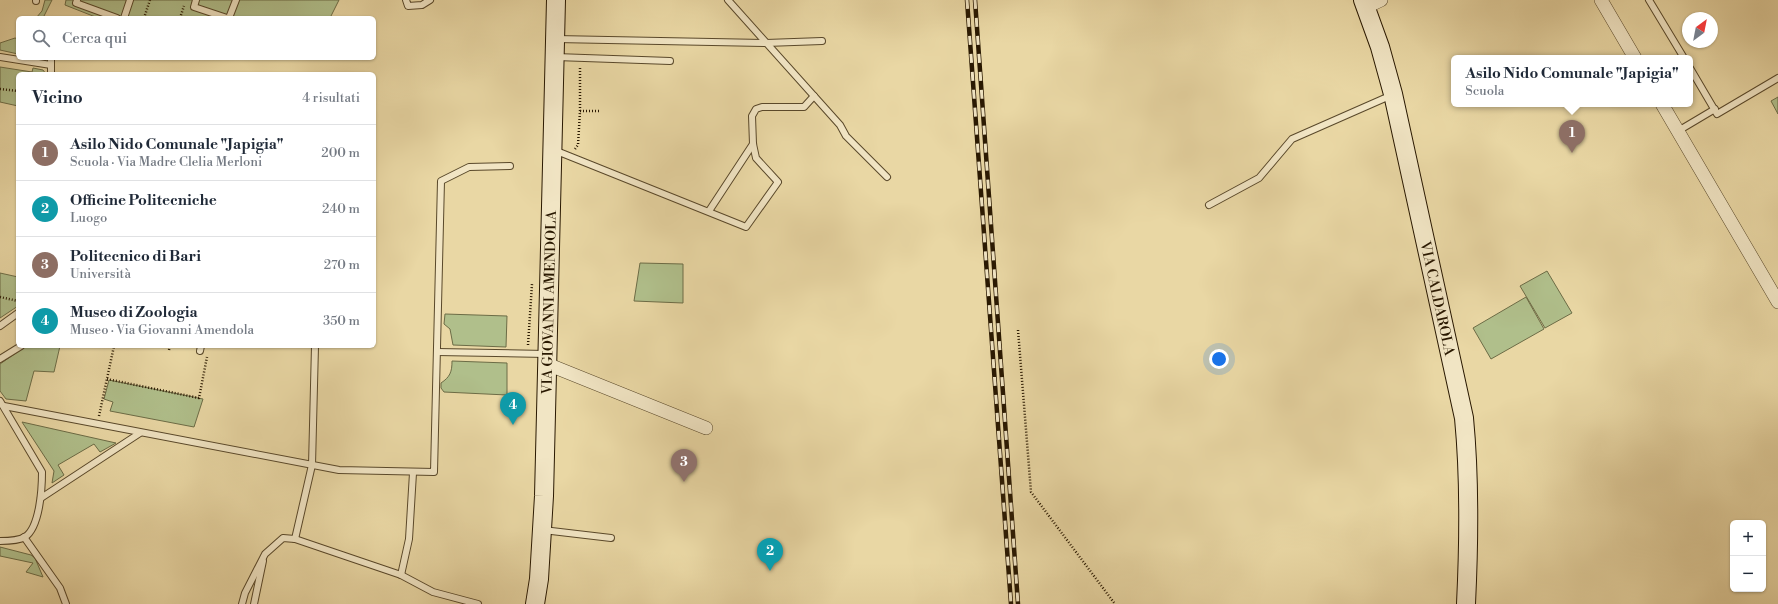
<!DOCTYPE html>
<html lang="it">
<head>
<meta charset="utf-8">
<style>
  body { margin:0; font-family:"Libre Bodoni",serif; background:#f6f6f7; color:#1f2937 }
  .controls { position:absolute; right:12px; bottom:12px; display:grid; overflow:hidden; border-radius:6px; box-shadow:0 1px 3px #0004 }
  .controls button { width:36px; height:36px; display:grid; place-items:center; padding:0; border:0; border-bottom:1px solid #e0e1e3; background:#fff; color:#1f2937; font:20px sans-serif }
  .compass { position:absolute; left:1682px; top:12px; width:36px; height:36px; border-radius:50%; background:#fff; box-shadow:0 1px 3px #0004; rotate:32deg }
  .you { position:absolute; left:1219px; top:359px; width:14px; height:14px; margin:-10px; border:3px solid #fff; border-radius:50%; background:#1a73e8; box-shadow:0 0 0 6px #1a73e833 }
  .badge { display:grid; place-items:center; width:26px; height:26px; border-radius:50%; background:#7c3aed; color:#fff; font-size:13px; font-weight:700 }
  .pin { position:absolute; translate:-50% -33px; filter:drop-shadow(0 1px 2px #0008) }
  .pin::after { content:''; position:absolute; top:21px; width:14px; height:12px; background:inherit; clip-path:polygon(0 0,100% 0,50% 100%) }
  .popup { position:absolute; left:1451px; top:55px; width:242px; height:52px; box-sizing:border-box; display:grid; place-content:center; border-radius:6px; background:#fff; filter:drop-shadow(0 1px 3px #0005); font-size:13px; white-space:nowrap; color:#747a83 }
  .popup b { font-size:15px; color:#1f2937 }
  .popup::after { content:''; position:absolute; left:50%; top:100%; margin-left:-8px; border:8px solid transparent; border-top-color:#fff }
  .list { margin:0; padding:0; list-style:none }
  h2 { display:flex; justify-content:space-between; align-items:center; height:52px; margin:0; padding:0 16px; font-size:17px }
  h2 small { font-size:13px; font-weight:400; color:#747a83 }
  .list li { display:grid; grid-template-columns:26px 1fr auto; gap:12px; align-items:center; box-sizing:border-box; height:56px; padding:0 16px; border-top:1px solid #e0e1e3 }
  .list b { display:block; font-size:15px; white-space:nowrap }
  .list p { margin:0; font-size:13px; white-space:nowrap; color:#747a83 }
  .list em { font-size:13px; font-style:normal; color:#747a83 }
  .icon { flex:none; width:22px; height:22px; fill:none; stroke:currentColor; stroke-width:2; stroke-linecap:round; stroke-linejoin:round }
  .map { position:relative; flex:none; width:1778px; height:604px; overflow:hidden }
  .search { position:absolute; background:#fff; box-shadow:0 1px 3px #0004; left:16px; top:16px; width:360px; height:44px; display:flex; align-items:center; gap:10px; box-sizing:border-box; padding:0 14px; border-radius:6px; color:#747a83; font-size:15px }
  .panel { position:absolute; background:#fff; box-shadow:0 1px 3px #0004; left:16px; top:72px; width:360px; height:276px; border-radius:6px }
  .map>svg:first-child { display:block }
  .green { fill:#b0bf8b; stroke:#6c6c46 }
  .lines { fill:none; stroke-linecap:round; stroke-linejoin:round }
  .lane-casing { stroke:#59482a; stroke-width:8 }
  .street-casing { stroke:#59482a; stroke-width:14 }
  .secondary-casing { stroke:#291801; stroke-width:20 }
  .path { stroke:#291801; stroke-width:2.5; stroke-dasharray:1 2; stroke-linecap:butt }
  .lane { stroke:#f1e5c4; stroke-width:6 }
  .street { stroke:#f1e5c4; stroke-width:13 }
  .secondary { stroke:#f1e5c4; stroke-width:18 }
  .rail-casing { stroke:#291801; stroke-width:4.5 }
  .rail { stroke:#f1e5c4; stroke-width:3; stroke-dasharray:9; stroke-linecap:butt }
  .labels { text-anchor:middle; stroke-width:4; stroke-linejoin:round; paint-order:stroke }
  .street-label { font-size:14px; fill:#291801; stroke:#f1e5c4 }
</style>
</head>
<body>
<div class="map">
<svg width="1778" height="604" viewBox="0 0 1778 604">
  <rect width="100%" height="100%" fill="#e9d7a4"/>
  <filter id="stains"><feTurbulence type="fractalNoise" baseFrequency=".005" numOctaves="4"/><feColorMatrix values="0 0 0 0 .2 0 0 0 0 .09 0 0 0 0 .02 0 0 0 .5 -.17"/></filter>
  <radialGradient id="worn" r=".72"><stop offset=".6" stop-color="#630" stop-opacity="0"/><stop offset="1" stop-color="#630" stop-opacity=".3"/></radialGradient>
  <g class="green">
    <polygon points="45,0 52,0 43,18 36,18 42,11"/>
    <polygon points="66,0 339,0 330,18 98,18 65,5"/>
    <polygon points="15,38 18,39 18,54 0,50 0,43"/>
    <polygon points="0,67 32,72 33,68 43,70 46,74 18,74 18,106 0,102"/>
    <polygon points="1778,97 1778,114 1771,101"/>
    <polygon points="640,263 683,264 683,303 634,301"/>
    <polygon points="1547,271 1572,313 1545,328 1520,286"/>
    <polygon points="0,273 18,277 18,306 0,318"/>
    <polygon points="1526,297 1544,329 1491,359 1473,328"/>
    <polygon points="445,314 507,316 506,347 453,345 450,329 444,324"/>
    <polygon points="26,346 60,346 54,372 34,371 26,401 6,399 0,391 0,364"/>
    <path d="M 452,361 L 507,363 L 507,395 L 444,392 L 441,388 L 441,383 C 450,377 452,372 452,361 Z"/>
    <polygon points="109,380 203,399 194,427 110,411 113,402 104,399"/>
    <polygon points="22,422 116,443 100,452 94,444 58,465 64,475 52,483 54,471"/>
    <polygon points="0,547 31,555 35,558 43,577 26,572 33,563 0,556"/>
  </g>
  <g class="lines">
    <defs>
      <g id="lane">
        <polyline points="77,0 76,3 117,18"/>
        <polyline points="196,0 194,7 227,18"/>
        <polyline points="406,0 408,6 422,5 430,0"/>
        <polyline points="728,0 840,125 846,136 887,177"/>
        <polyline points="1649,0 1684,58"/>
        <polyline points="36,1 36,0"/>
        <polyline points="124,18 130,0"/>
        <polyline points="229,18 236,0"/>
        <polyline points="556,39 766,43 822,41"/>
        <polyline points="0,57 51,65"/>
        <polyline points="556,57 670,61"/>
        <polyline points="1690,68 1717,114 1778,78"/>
        <polyline points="51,74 51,58"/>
        <polyline points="1678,131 1715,109"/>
        <polyline points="554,150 746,227 778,182 756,158 753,144 752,116 756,109 762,107 804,107 814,96"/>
        <polyline points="1209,205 1259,178 1292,139 1392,95"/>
        <polyline points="709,211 753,144"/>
        <polyline points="0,326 18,313"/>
        <polyline points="200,351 201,346"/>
        <polyline points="437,352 546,354"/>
        <polyline points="0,359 21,346"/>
        <path d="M 0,401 L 42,472 C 42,488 40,527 25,537 C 18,541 7,541 0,541"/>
        <polyline points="4,406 339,470 434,472 441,181 469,167 510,166"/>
        <polyline points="41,498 140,433"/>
        <polyline points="543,530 611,538"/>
        <polyline points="24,537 60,588 66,604"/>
        <polyline points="295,539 312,465 315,346"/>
        <polyline points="401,575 409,539 413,473"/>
        <polyline points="242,604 245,593 265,554 283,538 295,539 345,556 401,575 433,592 478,604"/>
        <polyline points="254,604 263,561"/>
      </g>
      <g id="street">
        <polyline points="1601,0 1635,58"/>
        <polyline points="1366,7 1381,0"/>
        <polyline points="1662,104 1778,302"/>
        <polyline points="547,364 706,428"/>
      </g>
      <g id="secondary">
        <path id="s1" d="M 1363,0 L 1380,47 L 1393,94 L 1464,418 C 1470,480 1469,542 1466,604"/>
        <path id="s2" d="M 535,604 L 539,579 L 544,496 L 556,0"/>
      </g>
    </defs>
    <use href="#lane" class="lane-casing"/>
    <use href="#street" class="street-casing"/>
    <use href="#secondary" class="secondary-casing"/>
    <g class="path">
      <polyline points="144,18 150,0"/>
      <polyline points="180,18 184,6"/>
      <polyline points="0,89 18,91"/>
      <polyline points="580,111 601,111"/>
      <polyline points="575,149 578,145 580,111 580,67"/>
      <polyline points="0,297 18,301"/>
      <polyline points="1018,330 1031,492 1115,604"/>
      <polyline points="528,345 532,284"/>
      <polyline points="155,348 155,346"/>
      <polyline points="169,350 170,346"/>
      <polyline points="107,379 199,398 207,357"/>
      <polyline points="99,416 114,346"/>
    </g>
    <use href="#lane" class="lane"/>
    <use href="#street" class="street"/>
    <use href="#secondary" class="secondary"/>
    <defs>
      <g id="rail">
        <polyline points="967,0 1011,604"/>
        <polyline points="975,0 1018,604"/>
      </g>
    </defs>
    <use href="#rail" class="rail-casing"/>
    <use href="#rail" class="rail"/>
  </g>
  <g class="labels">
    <g class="street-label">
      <text dy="5" stroke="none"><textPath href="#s1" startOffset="308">VIA CALDAROLA</textPath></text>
      <text dy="5" stroke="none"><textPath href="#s2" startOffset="302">VIA GIOVANNI AMENDOLA</textPath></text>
    </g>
  </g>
  <rect width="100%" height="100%" filter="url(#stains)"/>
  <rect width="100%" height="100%" fill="url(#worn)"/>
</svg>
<div class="controls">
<button>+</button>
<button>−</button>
</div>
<svg class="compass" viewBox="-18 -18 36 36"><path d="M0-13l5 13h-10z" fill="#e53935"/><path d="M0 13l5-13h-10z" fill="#747a83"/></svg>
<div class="you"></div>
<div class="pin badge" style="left:1572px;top:153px;background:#8d6e63">1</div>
<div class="popup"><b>Asilo Nido Comunale &quot;Japigia&quot;</b>Scuola</div>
<div class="pin badge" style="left:770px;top:571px;background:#0f9aa8">2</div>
<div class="pin badge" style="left:684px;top:482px;background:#8d6e63">3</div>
<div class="pin badge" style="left:513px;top:425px;background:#0f9aa8">4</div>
<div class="search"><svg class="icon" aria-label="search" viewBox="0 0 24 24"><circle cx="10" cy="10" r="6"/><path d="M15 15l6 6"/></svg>Cerca qui</div>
<section class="panel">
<h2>Vicino<small>4 risultati</small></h2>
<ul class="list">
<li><span class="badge" style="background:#8d6e63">1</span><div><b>Asilo Nido Comunale &quot;Japigia&quot;</b><p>Scuola · Via Madre Clelia Merloni</p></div><em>200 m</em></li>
<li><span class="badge" style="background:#0f9aa8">2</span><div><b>Officine Politecniche</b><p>Luogo</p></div><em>240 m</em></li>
<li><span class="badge" style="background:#8d6e63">3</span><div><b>Politecnico di Bari</b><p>Università</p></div><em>270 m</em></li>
<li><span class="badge" style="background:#0f9aa8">4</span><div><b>Museo di Zoologia</b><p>Museo · Via Giovanni Amendola</p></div><em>350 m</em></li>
</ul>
</section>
</div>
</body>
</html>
